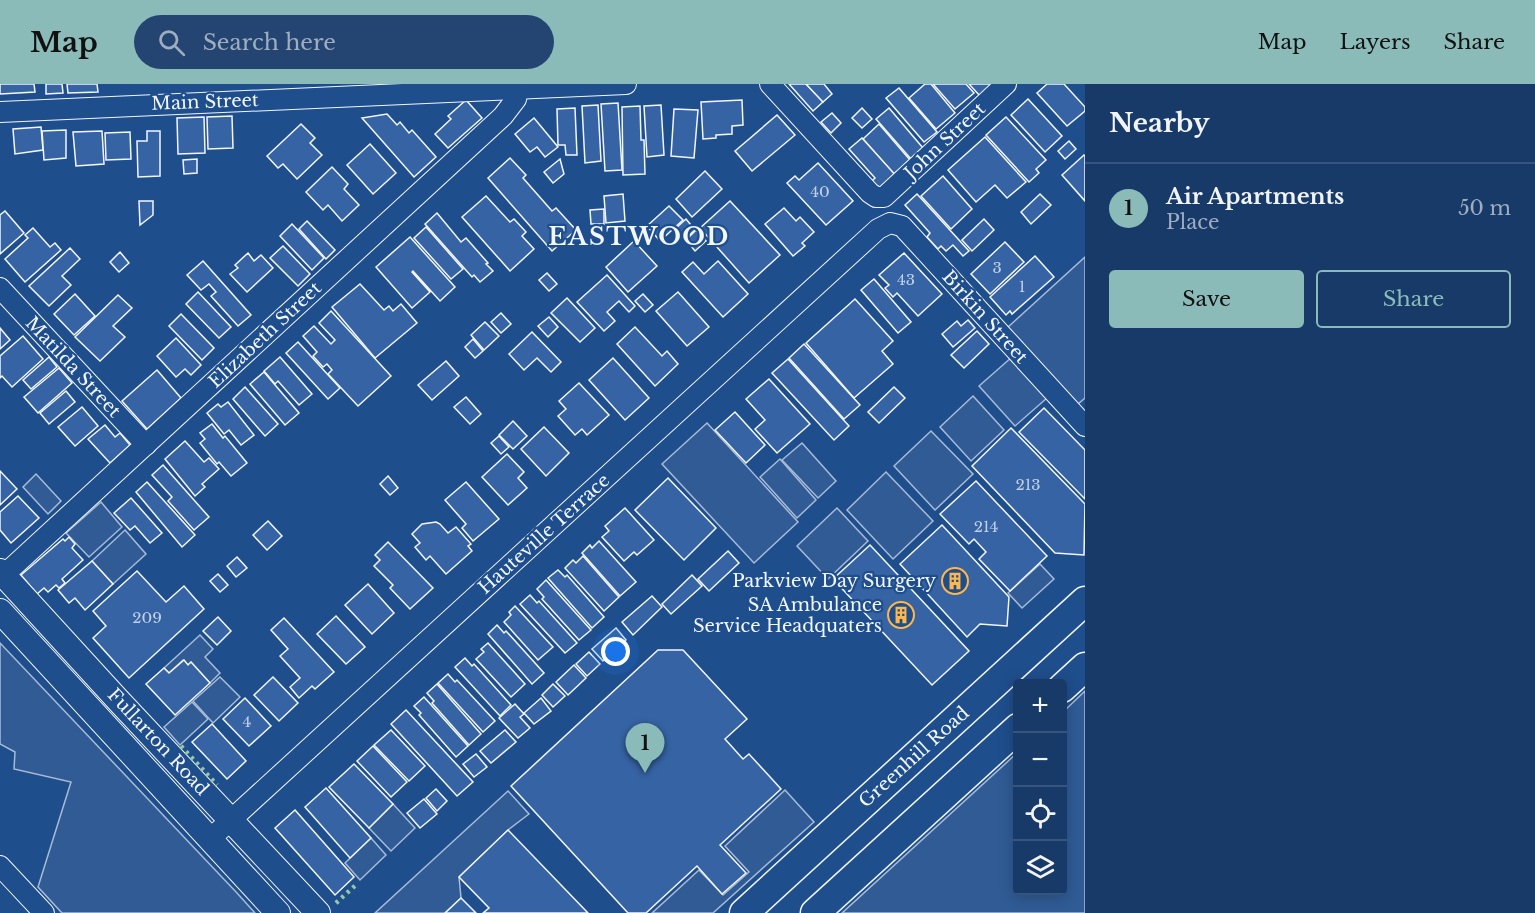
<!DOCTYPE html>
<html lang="en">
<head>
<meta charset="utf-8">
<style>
  body { margin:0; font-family:"Libre Baskerville",serif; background:#244571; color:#f1f3f6 }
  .controls { position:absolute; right:18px; bottom:18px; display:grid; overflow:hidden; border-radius:6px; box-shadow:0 3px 15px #0003 }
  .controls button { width:54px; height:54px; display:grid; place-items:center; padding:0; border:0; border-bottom:2px solid #36547d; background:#173a69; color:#f1f3f6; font:30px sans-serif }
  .you { position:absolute; left:616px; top:568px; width:21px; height:21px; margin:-15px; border:4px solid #fff; border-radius:50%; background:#1a73e8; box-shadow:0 0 0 9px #1a73e833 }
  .badge { display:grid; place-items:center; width:39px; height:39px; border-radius:50%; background:#8bbbb9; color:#111; font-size:20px; font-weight:700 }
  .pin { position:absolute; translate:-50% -50px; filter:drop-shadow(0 2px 3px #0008) }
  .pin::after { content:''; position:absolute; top:32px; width:21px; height:18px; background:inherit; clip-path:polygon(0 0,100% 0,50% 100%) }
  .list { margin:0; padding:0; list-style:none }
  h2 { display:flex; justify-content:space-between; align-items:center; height:78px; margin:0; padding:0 24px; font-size:26px }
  h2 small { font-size:20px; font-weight:400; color:#9eadc0 }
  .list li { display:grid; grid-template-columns:39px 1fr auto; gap:18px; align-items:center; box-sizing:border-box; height:90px; padding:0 24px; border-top:2px solid #36547d }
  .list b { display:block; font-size:22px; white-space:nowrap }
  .list p { margin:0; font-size:20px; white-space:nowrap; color:#9eadc0 }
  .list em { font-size:20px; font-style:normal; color:#9eadc0 }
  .actions { display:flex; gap:12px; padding:18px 24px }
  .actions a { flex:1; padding:14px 0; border:2px solid #8bbbb9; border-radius:6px; text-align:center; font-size:21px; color:#8bbbb9 }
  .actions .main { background:#8bbbb9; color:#111 }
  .icon { flex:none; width:33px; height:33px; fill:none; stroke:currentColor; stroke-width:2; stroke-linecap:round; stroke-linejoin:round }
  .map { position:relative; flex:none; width:1085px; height:829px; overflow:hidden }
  header { display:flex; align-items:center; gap:36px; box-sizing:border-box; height:84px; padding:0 30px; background:#8bbbb9; color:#111 }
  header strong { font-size:28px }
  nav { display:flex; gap:33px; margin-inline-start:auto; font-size:21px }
  .search { width:420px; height:54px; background:#244571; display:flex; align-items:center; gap:15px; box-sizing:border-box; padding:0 21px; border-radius:33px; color:#9eadc0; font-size:22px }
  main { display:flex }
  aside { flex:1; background:#173a69 }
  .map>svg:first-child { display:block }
  .built { fill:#305b95; stroke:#a8bbd7; stroke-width:1.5 }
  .building { fill:#3563a3; stroke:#f2f6ff; stroke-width:1.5 }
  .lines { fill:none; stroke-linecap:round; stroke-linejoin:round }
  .minor-casing { stroke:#f2f6ff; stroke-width:22 }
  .major-casing { stroke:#f2f6ff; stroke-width:26 }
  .highway-casing { stroke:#f2f6ff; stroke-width:31 }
  .minor { stroke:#1f4e8c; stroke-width:20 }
  .major { stroke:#1f4e8c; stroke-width:24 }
  .highway { stroke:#1f4e8c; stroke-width:28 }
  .hedge { stroke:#97c8a6; stroke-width:4.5; stroke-dasharray:3 4.5; stroke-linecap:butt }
  .labels { text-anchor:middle; stroke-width:4.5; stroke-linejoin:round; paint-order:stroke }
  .number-label { font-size:15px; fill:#c3d1e8 }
  .street-label { font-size:18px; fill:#f2f6ff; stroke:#1f4e8c }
  .poi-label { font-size:18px; fill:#f2f6ff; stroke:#1f4e8c; text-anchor:end }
  .district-label { font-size:24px; font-weight:bold; letter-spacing:1.5px; fill:#f2f6ff; stroke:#1f4e8c }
</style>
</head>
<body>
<header>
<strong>Map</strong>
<div class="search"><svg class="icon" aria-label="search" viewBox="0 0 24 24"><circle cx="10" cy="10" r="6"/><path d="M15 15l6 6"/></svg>Search here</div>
<nav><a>Map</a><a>Layers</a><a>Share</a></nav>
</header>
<main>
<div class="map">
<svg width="1085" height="829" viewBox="0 0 1085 829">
  <rect width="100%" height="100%" fill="#1f4e8c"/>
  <g class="built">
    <polygon points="1085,173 1085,314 1078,320 1007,244"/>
    <polygon points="1012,273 1047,314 1015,342 979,302"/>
    <polygon points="973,312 1004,346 971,377 940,343"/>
    <polygon points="707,339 798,438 754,479 662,380"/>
    <polygon points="931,347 973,390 935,426 894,382"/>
    <polygon points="802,359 836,397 818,414 782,376"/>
    <polygon points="780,375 816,416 797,434 760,393"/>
    <polygon points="886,388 933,437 893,475 847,426"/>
    <polygon points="36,390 61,417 48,430 23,403"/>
    <polygon points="101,418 122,443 89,473 66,449"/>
    <polygon points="837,424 868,457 828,495 797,462"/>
    <polygon points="125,446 146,470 113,500 92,477"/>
    <polygon points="1040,480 1054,495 1022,524 1008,509"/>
    <polygon points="200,551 213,565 205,573 220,589 210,599 191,578 188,581 183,576 169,589 164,584"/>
    <polygon points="0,559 237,809 255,829 62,829 38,803 71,698 14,685 15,668 0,660"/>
    <polygon points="220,593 240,613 213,639 193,617"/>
    <polygon points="1085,607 1085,829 842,829 1017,669 1018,806 1062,806 1063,628"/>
    <polygon points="192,618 208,635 180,661 164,643"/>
    <polygon points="785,706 814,738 713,829 652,829 699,786 723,811 749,788 725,762"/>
    <polygon points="508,707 529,730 508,746 459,793 461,814 445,829 375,829"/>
    <polygon points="393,720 415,744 391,767 369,744"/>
    <polygon points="371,754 386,771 360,796 345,779"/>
  </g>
  <g class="building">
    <polygon points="0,0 34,0 35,8 0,10"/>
    <polygon points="46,0 62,0 63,9 46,10"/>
    <polygon points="67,0 97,0 98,8 68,9"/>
    <polygon points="789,0 806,0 823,18 813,27"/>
    <polygon points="806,0 824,0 832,10 823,18"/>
    <polygon points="925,0 931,0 955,29 936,45 909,14"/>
    <polygon points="933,0 966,0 974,9 955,25"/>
    <polygon points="969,0 992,0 980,12"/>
    <polygon points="1047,0 1064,0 1085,23 1085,27 1067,42 1037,9"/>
    <polygon points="899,4 937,48 924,58 886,14"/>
    <polygon points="1028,15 1062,52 1045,68 1011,31"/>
    <polygon points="466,16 482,34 448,64 435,50 451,35 448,32"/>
    <polygon points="742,16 743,41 732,42 732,50 716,51 716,54 703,55 701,18"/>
    <polygon points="618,19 622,86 605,87 601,20"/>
    <polygon points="598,21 601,77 585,79 582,22"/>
    <polygon points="661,21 664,71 647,73 644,22"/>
    <polygon points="640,22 641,56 644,56 645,90 623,91 622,23"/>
    <polygon points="575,24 577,71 566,71 565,61 558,61 557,25"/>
    <polygon points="862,24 872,35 862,44 852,34"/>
    <polygon points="889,24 923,64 911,75 876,35"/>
    <polygon points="674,25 698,26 694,74 671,72"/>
    <polygon points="832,29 841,39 831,49 821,38"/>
    <polygon points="387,30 397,41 400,38 409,49 412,46 436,73 414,93 362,34"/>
    <polygon points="777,31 795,51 752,87 735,67"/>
    <polygon points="232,32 233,64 208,65 207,33"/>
    <polygon points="204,33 205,69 178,70 177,34"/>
    <polygon points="1006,33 1046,76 1036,85 1039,89 1029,98 986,51"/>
    <polygon points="534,34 558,63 545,73 537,63 530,68 515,50"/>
    <polygon points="301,40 315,54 310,59 322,71 297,95 283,80 278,84 267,72"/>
    <polygon points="879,40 910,76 894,90 863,55"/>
    <polygon points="41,43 43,66 15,70 13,45"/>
    <polygon points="66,46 66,74 44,76 42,47"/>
    <polygon points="102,47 104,80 76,82 73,48"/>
    <polygon points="147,47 160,47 160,92 138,93 137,57 147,57"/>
    <polygon points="130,48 131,75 106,76 105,49"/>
    <polygon points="985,53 1026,98 1007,114 995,101 976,118 948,86"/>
    <polygon points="862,54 898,94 886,104 878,104 872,97 875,94 849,65"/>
    <polygon points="1069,57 1076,65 1065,75 1058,67"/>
    <polygon points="370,60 396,89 373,110 347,81"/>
    <polygon points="1084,71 1085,72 1085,117 1062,91"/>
    <polygon points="510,74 526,91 523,94 552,127 556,124 576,146 552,167 488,94"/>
    <polygon points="197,75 197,89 184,90 183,76"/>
    <polygon points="560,75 564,90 553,99 544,88"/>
    <polygon points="818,79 853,117 826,141 787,99 795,92 799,96"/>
    <polygon points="332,83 348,100 344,105 359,121 342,137 328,121 323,126 306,108"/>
    <polygon points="705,87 722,105 692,133 676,115"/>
    <polygon points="943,92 972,125 951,145 921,112"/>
    <polygon points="623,110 625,137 606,139 604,112"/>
    <polygon points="917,110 969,167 963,172 953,161 946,167 941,162 938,165 927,153 930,149 905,121"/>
    <polygon points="1040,110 1051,121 1031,140 1021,128"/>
    <polygon points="486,112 510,138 514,135 526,148 522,152 534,165 510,187 462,133"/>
    <polygon points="139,117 153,117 153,131 140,141"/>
    <polygon points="730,117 780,171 749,199 700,144"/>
    <polygon points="669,122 683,136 660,157 647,142"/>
    <polygon points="784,124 796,137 800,133 814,148 802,159 805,162 793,172 765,140"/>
    <polygon points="604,125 604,140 591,140 590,126"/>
    <polygon points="5,127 24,149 0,170 0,131"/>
    <polygon points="437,129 461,158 466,154 488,179 486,180 493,187 480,198 474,191 472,193 425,140"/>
    <polygon points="686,135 695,146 685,155 675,145"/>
    <polygon points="984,135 994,146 972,167 962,156"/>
    <polygon points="307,137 335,166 326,175 299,145"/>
    <polygon points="292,140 324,174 312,186 280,152"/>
    <polygon points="426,143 463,185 451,195 414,154"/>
    <polygon points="33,144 50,163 55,159 61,166 25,198 5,175 28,154 25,151"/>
    <polygon points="696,146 706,157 695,167 686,156"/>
    <polygon points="410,153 455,203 440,217 413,187 412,188 430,208 412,224 376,183"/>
    <polygon points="634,157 657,182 628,208 606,183"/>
    <polygon points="1005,158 1024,178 990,210 971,190"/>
    <polygon points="283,162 310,190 298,202 270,174"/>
    <polygon points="70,164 80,175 62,192 71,201 49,222 29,202"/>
    <polygon points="120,168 129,179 119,188 110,178"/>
    <polygon points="248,169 254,177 261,171 273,184 247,208 230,190 238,184 235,181"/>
    <polygon points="904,169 942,210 918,232 897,209 893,213 885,204 889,201 879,191"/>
    <polygon points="1035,172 1054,193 1012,230 1010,227 1006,231 990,213"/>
    <polygon points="203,177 251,231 238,242 211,212 216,208 209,200 201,206 187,191"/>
    <polygon points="718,177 748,210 723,233 682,188 693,178 704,190"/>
    <polygon points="547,189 557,200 549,207 539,196"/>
    <polygon points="607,191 635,222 629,228 619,217 607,228 615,237 604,247 577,218"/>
    <polygon points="874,195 911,238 898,249 861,206"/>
    <polygon points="360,200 384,226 389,222 393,227 401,220 417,239 375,274 332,223"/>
    <polygon points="198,208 231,243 219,254 186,220"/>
    <polygon points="678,208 709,243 687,262 656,227"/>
    <polygon points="75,210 95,232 74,251 54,230"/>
    <polygon points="643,210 653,221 645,228 635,217"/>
    <polygon points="118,211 132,224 113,242 125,253 100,277 75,253"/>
    <polygon points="567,214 595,244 580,258 551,229"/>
    <polygon points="855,215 893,257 882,267 893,280 854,314 806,259"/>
    <polygon points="331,227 391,292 358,322 328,290 332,286 327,280 323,283 313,272 317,268 303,252 314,242 331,260 335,256 319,239"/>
    <polygon points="501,229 511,240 501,249 491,238"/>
    <polygon points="181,230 214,264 202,276 169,242"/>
    <polygon points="549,233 558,243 548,253 538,242"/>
    <polygon points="968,236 975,244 953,263 942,250 957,237 961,242"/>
    <polygon points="485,238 499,252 484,266 471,251"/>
    <polygon points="635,243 662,272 667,267 678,280 655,302 617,260"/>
    <polygon points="0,244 10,256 0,265"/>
    <polygon points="977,247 989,260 964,284 951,271"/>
    <polygon points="532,248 561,278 551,288 537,274 524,286 509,270"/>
    <polygon points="23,252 43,275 12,303 2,292 0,294 0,272"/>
    <polygon points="176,254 201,281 191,291 185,285 176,293 157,272"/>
    <polygon points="473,255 483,267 475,274 465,263"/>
    <polygon points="298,258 340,304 328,315 286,269"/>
    <polygon points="804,260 860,321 844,335 789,274"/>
    <polygon points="49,273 57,283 31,305 23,296"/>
    <polygon points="280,273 312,310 299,321 278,297 275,300 264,287"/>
    <polygon points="613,274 649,314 625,336 589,296"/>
    <polygon points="788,275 849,342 834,356 772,289"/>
    <polygon points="446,277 459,292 432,316 418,301"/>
    <polygon points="59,284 72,299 38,329 24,313"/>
    <polygon points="157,286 181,314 147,345 122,317"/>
    <polygon points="264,288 299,329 285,341 250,300"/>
    <polygon points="769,295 810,340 777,369 755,345 765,336 746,315"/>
    <polygon points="579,299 609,331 587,351 582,345 575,351 558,332 566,325 559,317"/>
    <polygon points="245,303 278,340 265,352 233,315"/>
    <polygon points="894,303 905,314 879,339 868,328"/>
    <polygon points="66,307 75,318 49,340 40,329"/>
    <polygon points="466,313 481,330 470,340 454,323"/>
    <polygon points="228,318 254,351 241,361 229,346 224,350 207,329 218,320 221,323"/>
    <polygon points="82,323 98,342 75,362 58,343"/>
    <polygon points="1044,324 1085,366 1085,415 1019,348"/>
    <polygon points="735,328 765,361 746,379 715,346"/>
    <polygon points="513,337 527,352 513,365 499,351"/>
    <polygon points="212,340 223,354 225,352 247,379 231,392 219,378 217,380 200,359 205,355 200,349"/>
    <polygon points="105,341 115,353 120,349 130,361 110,379 88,355"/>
    <polygon points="544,343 569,369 546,392 521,365"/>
    <polygon points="1011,344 1085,420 1084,471 1055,469 972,382"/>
    <polygon points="499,352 509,363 501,370 491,359"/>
    <polygon points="185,357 204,378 209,374 219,385 202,400 205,403 195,412 165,375"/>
    <polygon points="507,370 524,388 518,394 527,404 508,421 482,393"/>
    <polygon points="163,381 209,433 194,446 168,417 172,413 152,391"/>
    <polygon points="0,387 17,405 0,421"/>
    <polygon points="388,392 398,404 390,411 380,400"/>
    <polygon points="668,394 716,444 684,476 635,426"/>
    <polygon points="976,397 1047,472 1010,507 979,475 986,468 974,455 969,460 940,430"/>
    <polygon points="147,398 195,451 182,463 136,408"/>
    <polygon points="466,398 499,435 473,457 462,444 466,440 445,416"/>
    <polygon points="18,412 39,434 11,459 0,446 0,428"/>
    <polygon points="131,414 162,449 150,459 135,442 130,446 114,429"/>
    <polygon points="625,424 654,456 637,471 634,468 624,477 602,453 609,447 605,442"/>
    <polygon points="268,437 282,452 267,466 253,451"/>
    <polygon points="436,438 440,440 448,449 456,443 471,460 468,462 472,467 446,490 430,472 426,476 415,463 420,459 412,450 422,440"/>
    <polygon points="942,441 1009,513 1007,542 980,540 967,553 900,480"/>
    <polygon points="69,453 75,460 72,464 83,476 62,495 65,499 59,504 56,501 48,508 44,504 37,510 21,491 63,455 65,457"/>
    <polygon points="599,457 636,498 620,512 582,469 590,461 592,464"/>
    <polygon points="388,458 433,504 410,525 390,504 393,501 374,482 380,476 375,471"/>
    <polygon points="870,461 969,567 932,601 833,495"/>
    <polygon points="728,467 739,479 709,507 698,495"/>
    <polygon points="583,472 619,513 604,527 565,484 573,476 576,479"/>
    <polygon points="237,473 247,484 236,493 227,482"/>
    <polygon points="92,477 113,500 85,526 75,514 69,519 58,506"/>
    <polygon points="558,486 565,493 567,491 604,533 592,544 548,494"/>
    <polygon points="137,487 166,518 184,502 204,525 129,594 93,554 106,542 93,527"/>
    <polygon points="218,490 228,501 220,508 210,497"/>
    <polygon points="692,491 702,502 671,530 662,520"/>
    <polygon points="546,496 591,546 579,556 542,515 544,513 537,505"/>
    <polygon points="368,500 394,529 372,550 345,521"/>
    <polygon points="530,511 537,519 539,517 577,559 565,569 520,520"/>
    <polygon points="652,512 662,523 633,551 622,538"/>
    <polygon points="515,522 553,563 538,576 504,538 511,531 509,528"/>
    <polygon points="336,532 365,563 346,580 317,550"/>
    <polygon points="218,533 231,547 217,561 203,547"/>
    <polygon points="284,534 334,588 315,605 312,602 299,614 290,603 300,594 280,572 288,565 271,546"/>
    <polygon points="497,541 504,549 506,547 544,589 532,600 488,550"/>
    <polygon points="616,544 626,556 603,577 592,565"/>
    <polygon points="488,559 525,600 511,613 476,575 484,568 481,565"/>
    <polygon points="658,566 683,566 747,635 725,655 743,675 749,670 781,705 720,761 746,789 722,810 697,782 646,829 628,829 511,702"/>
    <polygon points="589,568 600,580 587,592 576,580"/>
    <polygon points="465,574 472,582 474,580 511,621 500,632 455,583"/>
    <polygon points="184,576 188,581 191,578 210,599 175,631 146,600 164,584 169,589"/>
    <polygon points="574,581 586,594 568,611 556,598"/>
    <polygon points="448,590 455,598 457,596 495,637 483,648 438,599"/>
    <polygon points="273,593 298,619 279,637 254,611"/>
    <polygon points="437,600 481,650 469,661 432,619 434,617 427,609"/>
    <polygon points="553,600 565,612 553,623 542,611"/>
    <polygon points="424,613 468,662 456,673 419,631 421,629 414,622"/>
    <polygon points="245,614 271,642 249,662 223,635"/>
    <polygon points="541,614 551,627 534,640 524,629"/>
    <polygon points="515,620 524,630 520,633 530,644 518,654 499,634"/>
    <polygon points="406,626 473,698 457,712 391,640"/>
    <polygon points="212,640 246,677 227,695 192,658"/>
    <polygon points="391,646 425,682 409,697 374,661"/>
    <polygon points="505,646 516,658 491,679 480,667"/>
    <polygon points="373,662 407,698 391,713 357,677"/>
    <polygon points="476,670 487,683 474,693 463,680"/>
    <polygon points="354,680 393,720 369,744 329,703"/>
    <polygon points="326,704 371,754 350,774 305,723"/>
    <polygon points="436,705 447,717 437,727 426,714"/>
    <polygon points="424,715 437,730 420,744 407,729"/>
    <polygon points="295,726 354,793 335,811 275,744"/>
    <polygon points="508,746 588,829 483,829 489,824 459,793"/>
    <polygon points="461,814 476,829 445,829"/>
  </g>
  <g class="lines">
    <defs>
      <g id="minor">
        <polyline points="770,0 870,109 876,113 884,113 1006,0"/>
        <polyline points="0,28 626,0"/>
        <polyline points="0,204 146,361"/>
        <polyline points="4,491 503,32 516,15 518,5"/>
        <polyline points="210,755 878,145 890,139 902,142 1085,342"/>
        <polyline points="0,782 44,829"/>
      </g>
      <g id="major">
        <polyline points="0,487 117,615 318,829"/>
        <polyline points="0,527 278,829"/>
      </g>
      <g id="highway">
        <polyline points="1062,604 1085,583"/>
        <polyline points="744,829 1085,517"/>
        <polyline points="815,829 1018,644"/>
      </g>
    </defs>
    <use href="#minor" class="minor-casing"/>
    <use href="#major" class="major-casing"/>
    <use href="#highway" class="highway-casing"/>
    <use href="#minor" class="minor"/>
    <use href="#major" class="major"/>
    <use href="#highway" class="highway"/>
    <g class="hedge">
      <polyline points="181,662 217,701"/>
      <polyline points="336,819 358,799"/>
    </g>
  </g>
  <defs>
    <symbol id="building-ring" viewBox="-11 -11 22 22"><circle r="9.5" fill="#1f4e8c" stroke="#ffb74d" stroke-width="1.5"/><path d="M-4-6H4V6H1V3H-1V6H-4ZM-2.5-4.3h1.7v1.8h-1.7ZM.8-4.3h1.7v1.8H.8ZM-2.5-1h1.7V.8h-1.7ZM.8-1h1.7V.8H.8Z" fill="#ffb74d"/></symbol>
  </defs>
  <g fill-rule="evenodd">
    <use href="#building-ring" x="940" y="482" width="30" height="30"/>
    <use href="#building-ring" x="886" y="516" width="30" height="30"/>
  </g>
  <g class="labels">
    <g class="number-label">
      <text x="820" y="113">40</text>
      <text x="997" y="189">3</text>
      <text x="906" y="201">43</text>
      <text x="1022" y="208">1</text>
      <text x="1028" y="406">213</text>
      <text x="986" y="448">214</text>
      <text x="147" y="539">209</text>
      <text x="247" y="643">4</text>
    </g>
    <g class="street-label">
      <text transform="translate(205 18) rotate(-2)" y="6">Main Street</text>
      <text transform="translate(945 57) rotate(-43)" y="6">John Street</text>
      <text transform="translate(985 233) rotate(48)" y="6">Birkin Street</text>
      <text transform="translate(265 251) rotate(-43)" y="6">Elizabeth Street</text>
      <text transform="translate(73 283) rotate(47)" y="6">Matilda Street</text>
      <text transform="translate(544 450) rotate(-42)" y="6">Hauteville Terrace</text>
      <text transform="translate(158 658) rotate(47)" y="6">Fullarton Road</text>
      <text transform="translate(914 673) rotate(-42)" y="6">Greenhill Road</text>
    </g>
    <g class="poi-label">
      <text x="936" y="503">Parkview Day Surgery</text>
      <text x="882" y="527">SA Ambulance<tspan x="882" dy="21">Service Headquaters</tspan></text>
    </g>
    <g class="district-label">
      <text x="639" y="161">EASTWOOD</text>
    </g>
  </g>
</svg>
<div class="controls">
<button>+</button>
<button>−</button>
<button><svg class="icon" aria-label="locate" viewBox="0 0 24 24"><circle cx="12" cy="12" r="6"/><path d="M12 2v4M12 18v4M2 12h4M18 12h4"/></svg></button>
<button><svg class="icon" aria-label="layers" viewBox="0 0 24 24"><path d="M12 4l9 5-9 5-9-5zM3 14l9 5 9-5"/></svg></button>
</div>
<div class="you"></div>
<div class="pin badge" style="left:645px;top:689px">1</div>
</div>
<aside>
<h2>Nearby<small></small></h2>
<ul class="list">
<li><span class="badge">1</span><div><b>Air Apartments</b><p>Place</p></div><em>50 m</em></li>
</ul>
<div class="actions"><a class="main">Save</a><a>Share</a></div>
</aside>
</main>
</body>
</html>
